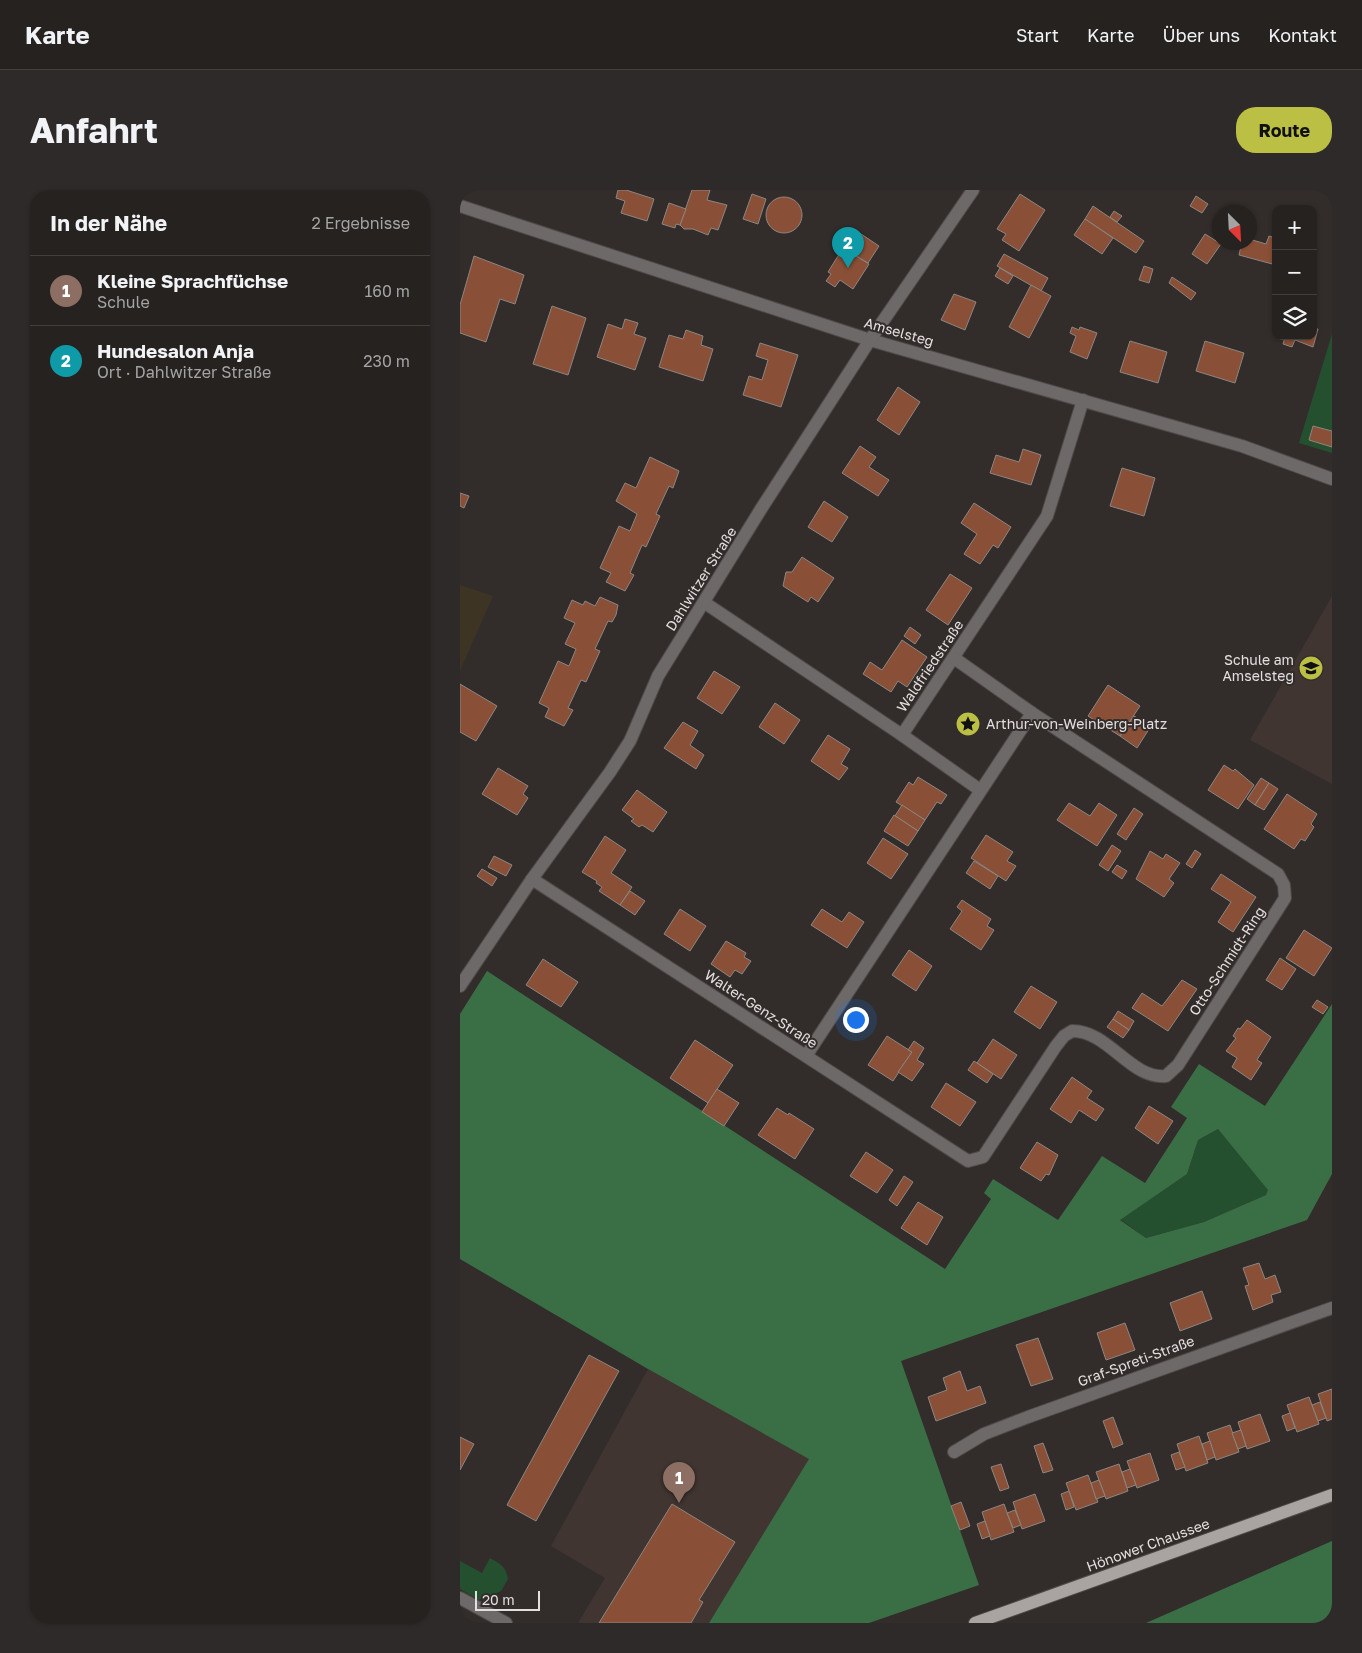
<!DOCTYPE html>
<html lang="de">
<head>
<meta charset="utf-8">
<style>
  body { margin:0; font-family:"Golos Text",sans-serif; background:#2e2a29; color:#f1f3f6 }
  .controls { position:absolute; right:15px; top:15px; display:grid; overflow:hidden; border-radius:10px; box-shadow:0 1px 4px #0004 }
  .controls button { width:45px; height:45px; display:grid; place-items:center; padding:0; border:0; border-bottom:1px solid #423f3e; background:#262220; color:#f1f3f6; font:25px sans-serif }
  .compass { position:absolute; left:752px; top:15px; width:45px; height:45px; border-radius:50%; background:#262220; box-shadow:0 1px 4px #0004; rotate:156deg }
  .scale { position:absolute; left:15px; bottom:12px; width:65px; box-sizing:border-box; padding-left:5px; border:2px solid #e3dfde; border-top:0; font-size:14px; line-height:18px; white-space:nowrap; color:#e3dfde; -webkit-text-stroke:4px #322d2b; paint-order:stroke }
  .you { position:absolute; left:395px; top:829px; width:18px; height:18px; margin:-12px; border:4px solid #fff; border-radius:50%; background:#1a73e8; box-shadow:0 0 0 8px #1a73e833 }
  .badge { display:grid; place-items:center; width:32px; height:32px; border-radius:50%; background:#bbc045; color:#fff; font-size:16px; font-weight:700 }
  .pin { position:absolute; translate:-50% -41px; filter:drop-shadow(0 1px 2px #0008) }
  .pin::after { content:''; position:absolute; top:26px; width:18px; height:15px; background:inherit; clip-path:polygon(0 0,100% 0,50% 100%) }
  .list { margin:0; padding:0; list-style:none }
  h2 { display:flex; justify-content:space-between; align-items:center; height:65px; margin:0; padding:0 20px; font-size:21px }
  h2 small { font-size:16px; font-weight:400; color:#a4a4a5 }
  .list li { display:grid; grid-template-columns:32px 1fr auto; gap:15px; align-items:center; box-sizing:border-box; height:70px; padding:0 20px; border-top:1px solid #423f3e }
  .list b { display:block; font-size:19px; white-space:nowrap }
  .list p { margin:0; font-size:16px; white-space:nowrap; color:#a4a4a5 }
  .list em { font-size:16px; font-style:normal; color:#a4a4a5 }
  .icon { flex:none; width:28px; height:28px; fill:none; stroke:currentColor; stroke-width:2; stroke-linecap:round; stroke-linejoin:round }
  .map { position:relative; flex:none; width:872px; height:1433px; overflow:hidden; border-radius:20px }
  header { display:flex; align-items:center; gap:30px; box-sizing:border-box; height:70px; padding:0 25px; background:#262220; border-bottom:1px solid #423f3e }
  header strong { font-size:24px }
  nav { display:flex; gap:28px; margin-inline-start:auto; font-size:18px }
  .intro { display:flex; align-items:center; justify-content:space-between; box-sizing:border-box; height:120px; padding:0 30px }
  h1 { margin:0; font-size:35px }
  .button { padding:12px 22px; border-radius:20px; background:#bbc045; color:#111; font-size:18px; font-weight:700 }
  main { display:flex; gap:30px; padding:0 30px }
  aside { flex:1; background:#262220; border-radius:20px; box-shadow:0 1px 4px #0004 }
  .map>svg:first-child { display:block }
  .commercial { fill:#3d3424 }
  .built { fill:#403530 }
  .green { fill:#25502f }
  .forest { fill:#3a6f46; fill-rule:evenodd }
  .building { fill:#8a5037; stroke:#8c8683 }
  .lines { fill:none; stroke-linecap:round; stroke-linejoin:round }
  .minor-casing { stroke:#4e4948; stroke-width:14 }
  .major-casing { stroke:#4e4948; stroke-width:14 }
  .minor { stroke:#6c6968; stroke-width:12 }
  .major { stroke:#a9a4a1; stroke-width:12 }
  .labels { text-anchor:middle; stroke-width:4; stroke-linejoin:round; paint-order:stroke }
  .street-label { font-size:14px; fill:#e3dfde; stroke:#322d2b }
  .poi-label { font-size:14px; fill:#e3dfde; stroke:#322d2b; text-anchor:end }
</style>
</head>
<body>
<header>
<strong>Karte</strong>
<nav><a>Start</a><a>Karte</a><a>Über uns</a><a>Kontakt</a></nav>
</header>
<div class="intro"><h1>Anfahrt</h1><a class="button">Route</a></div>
<main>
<aside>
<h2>In der Nähe<small>2 Ergebnisse</small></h2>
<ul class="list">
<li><span class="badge" style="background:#8d6e63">1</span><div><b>Kleine Sprachfüchse</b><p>Schule</p></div><em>160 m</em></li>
<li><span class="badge" style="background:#0f9aa8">2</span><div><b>Hundesalon Anja</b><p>Ort · Dahlwitzer Straße</p></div><em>230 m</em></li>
</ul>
</aside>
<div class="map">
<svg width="872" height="1433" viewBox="0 0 872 1433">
  <rect width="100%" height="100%" fill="#322d2b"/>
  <polygon class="commercial" points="0,395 33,406 0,481"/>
  <g class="built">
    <polygon points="872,406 872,594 790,550"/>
    <polygon points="188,1179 350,1269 249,1433 118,1433 145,1388 91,1356"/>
  </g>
  <g class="green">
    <polygon points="872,144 872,263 839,253"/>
    <polygon points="758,939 809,1000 806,1005 744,1032 686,1048 660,1029 727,984 738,950"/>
    <path d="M 30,1368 C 41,1374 46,1377 48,1389 L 41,1401 L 19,1410 L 0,1399 L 0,1371 L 22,1383 Z"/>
  </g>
  <g class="forest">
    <path d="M 27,781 L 485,1079 L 531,1009 L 524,1003 L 533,989 L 598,1030 L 642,966 L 685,993 L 727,928 L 711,917 L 739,874 L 805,916 L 872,814 L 872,984 L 847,1030 L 441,1171 L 519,1395 L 409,1433 L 249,1433 L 349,1269 L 188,1179 L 0,1069 L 0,824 ZM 758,939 L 808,1000 L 806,1005 L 744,1032 L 686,1048 L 660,1030 L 727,984 L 738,950 Z"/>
    <polygon points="872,1351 872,1433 686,1433"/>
  </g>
  <g class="building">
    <polygon points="158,0 166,0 194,9 187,31 161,23 165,11 156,8"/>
    <polygon points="232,0 250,0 247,10 267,15 258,40 251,38 248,45 233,39 224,39 220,35"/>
    <polygon points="292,4 306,9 298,34 283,29"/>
    <polygon points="560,4 585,20 559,61 542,50 546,44 537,39"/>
    <polygon points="736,6 748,14 742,23 730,16"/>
    <circle cx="324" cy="25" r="18"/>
    <polygon points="209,13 226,19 220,35 216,34 215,38 202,34"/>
    <polygon points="633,16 684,51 676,63 625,29"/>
    <polygon points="654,21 662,26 657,32 650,27"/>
    <polygon points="625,29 653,48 642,64 614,45"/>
    <polygon points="395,40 419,56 408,73 383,58"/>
    <polygon points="745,44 761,54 747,74 732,64"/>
    <polygon points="809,46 816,48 816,75 779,65 782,52 789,52 789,49 806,54"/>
    <polygon points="383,58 409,74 393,99 380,90 375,97 366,91 371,84 368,82"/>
    <polygon points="544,64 588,88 581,101 537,76"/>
    <polygon points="14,66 64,85 55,114 40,109 26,152 0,143 0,115"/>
    <polygon points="684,76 693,79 689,93 679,90"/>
    <polygon points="540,78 553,86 548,94 535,86"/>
    <polygon points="712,87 736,103 731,110 709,93"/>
    <polygon points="571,95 591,106 569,148 549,137"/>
    <polygon points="494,104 516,112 505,140 481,130"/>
    <polygon points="92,116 126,128 108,185 73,174"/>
    <polygon points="165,129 178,133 174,144 186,148 175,180 137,167 148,134 162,139"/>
    <polygon points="612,137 619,140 620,137 637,143 627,169 610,162 616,146 610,143"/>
    <polygon points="853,138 858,139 853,157 835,150 832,157 823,154 825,147 822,146 853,146"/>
    <polygon points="226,140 243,146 241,155 253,159 243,191 199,177 209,145 223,149"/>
    <polygon points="670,151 707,162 698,193 660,182"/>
    <polygon points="745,151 784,163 775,193 736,181"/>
    <polygon points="300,153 338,165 321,217 283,205 289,186 302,190 308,170 296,166"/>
    <polygon points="438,197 460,212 439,245 417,230"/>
    <polygon points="853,236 872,241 872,257 849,250"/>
    <polygon points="400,256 416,267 409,277 429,290 418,306 382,283"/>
    <polygon points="563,259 581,265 571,295 530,283 536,265 559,272"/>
    <polygon points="190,267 219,281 213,298 209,296 196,324 200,326 186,357 182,355 170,383 174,385 165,401 146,392 151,383 140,378 159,336 170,341 177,324 156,311 165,293 176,298"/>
    <polygon points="662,278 695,288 684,326 650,316"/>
    <polygon points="0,303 9,306 4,318 0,316"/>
    <polygon points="364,311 388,327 372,352 348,337"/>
    <polygon points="514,313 551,337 538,358 533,355 520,374 504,364 517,344 501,333"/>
    <polygon points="342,367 374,388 358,412 351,407 348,412 323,396 326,382 332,382"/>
    <polygon points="490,384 512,398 488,435 466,420"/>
    <polygon points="140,407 158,415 156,425 152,432 148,431 135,459 140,461 126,492 121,490 108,518 113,520 104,536 85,527 89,518 79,513 98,471 109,476 116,459 105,454 115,433 104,428 112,410 123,415 125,411 135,416"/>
    <polygon points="450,437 461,445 455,454 444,446"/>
    <polygon points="442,450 467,467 447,497 438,491 431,502 403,484 410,472 422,480"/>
    <polygon points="254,481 280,497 262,524 237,508"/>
    <polygon points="0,494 37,516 16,551 0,542"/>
    <polygon points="648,495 680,516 660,546 628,526"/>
    <polygon points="315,513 340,530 324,554 299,537"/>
    <polygon points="674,526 691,536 677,558 660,546"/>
    <polygon points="223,532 238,541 230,555 244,565 236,579 204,558"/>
    <polygon points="368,545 390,559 381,574 388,578 379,590 351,571"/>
    <polygon points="764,575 773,581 775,579 794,595 778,619 748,600"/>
    <polygon points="38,578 68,596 63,604 68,608 57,625 22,604"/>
    <polygon points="458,587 487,605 481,614 477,612 465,630 436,612 449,592 453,595"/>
    <polygon points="801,588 809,593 795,615 787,609"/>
    <polygon points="809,593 818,599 804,620 795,615"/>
    <polygon points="177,600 207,622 193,642 182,635 179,637 171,631 174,629 162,620"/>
    <polygon points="827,604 857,624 851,634 854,637 845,651 841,649 834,659 804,639"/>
    <polygon points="609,613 630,626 639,613 657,625 637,656 597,630"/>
    <polygon points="442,615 465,630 458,641 435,626"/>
    <polygon points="674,618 683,624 666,650 657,644"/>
    <polygon points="434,625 458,641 448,656 424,641"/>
    <polygon points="526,645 553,662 547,671 556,676 546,691 511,668"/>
    <polygon points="145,646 166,660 151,683 172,697 160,715 139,701 142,697 136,693 137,691 122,682"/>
    <polygon points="423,648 448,664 431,689 407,673"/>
    <polygon points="652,655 661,661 648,681 639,675"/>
    <polygon points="735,660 741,664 732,678 726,674"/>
    <polygon points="690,661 703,669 706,664 720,673 709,689 714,693 704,707 676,689"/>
    <polygon points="34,666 52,675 46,686 28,677"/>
    <polygon points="514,671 538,686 530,699 506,683"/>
    <polygon points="657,675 667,681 662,689 652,682"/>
    <polygon points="22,679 37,688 32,696 17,686"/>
    <polygon points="761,684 796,707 773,742 758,732 771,712 751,699"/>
    <polygon points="170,701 185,711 175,725 160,715"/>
    <polygon points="502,710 531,729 527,736 534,740 521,760 490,739 502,721 497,717"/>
    <polygon points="220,719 246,736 230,761 204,744"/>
    <polygon points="362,719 382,732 389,722 404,732 387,758 351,735"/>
    <polygon points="844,740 872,758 854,786 826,768"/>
    <polygon points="266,751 286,763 284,767 291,771 282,784 275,780 270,787 251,774"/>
    <polygon points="449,760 472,776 456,801 432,785"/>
    <polygon points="820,768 836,779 822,800 806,790"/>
    <polygon points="83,769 118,792 101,817 66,795"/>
    <polygon points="722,790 737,799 708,841 672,818 682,803 702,816"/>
    <polygon points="571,796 597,812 580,839 554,822"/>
    <polygon points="857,810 868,817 863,824 852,817"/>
    <polygon points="658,821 674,831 669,840 653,829"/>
    <polygon points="653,829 669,840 663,848 647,837"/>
    <polygon points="787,830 811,847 797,870 802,873 791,890 772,877 777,868 766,861 776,848 773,846 778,838 780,839"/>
    <polygon points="427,846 452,862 433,891 408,875"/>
    <polygon points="533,849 557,865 541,889 517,873"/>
    <polygon points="235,850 273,875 248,913 210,888"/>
    <polygon points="454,851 464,858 457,870 464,874 452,891 438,882 452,862 448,860"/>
    <polygon points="514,871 533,884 527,893 508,880"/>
    <polygon points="612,887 632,901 627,908 644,919 636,931 619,920 611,933 590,919"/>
    <polygon points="486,893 516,912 500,936 471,917"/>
    <polygon points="257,899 279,913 264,936 242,922"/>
    <polygon points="689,916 713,931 698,954 675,938"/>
    <polygon points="317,918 328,925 329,923 354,939 335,969 298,945"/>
    <polygon points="577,952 598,965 589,985 586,984 581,991 560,978"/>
    <polygon points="406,962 433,980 417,1003 390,986"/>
    <polygon points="444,986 453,992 437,1016 429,1010"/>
    <polygon points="458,1012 483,1027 467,1055 441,1038"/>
    <polygon points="799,1073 805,1089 815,1085 821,1102 811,1105 813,1112 793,1120 785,1096 789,1095 783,1078"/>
    <polygon points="742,1101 752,1129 720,1141 710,1113"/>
    <polygon points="665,1133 675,1160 646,1170 637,1143"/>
    <polygon points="578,1148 593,1189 571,1196 556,1155"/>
    <polygon points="129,1165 159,1181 76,1331 47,1315"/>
    <polygon points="500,1181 507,1201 520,1196 526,1213 476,1231 468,1207 487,1200 483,1188"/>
    <polygon points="872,1199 872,1229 867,1231 858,1204"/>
    <polygon points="849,1207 859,1234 837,1242 827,1215"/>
    <polygon points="860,1212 866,1228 858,1231 852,1215"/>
    <polygon points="830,1223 835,1238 827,1241 822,1226"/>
    <polygon points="800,1224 810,1251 787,1259 778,1232"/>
    <polygon points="653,1227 663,1254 653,1258 643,1231"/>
    <polygon points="770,1235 779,1262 756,1270 747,1243"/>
    <polygon points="781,1240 786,1256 778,1259 772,1243"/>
    <polygon points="739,1246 748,1273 726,1281 717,1254"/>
    <polygon points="0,1247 14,1254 0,1280"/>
    <polygon points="750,1251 755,1267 747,1270 742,1254"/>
    <polygon points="583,1253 593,1280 583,1283 574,1256"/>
    <polygon points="719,1262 725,1277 716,1280 711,1265"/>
    <polygon points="690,1263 699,1290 677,1298 667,1271"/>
    <polygon points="541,1274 549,1298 540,1301 531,1277"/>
    <polygon points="659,1274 668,1301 646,1309 636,1282"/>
    <polygon points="670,1279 676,1295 667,1298 662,1282"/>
    <polygon points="628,1285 638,1312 616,1320 606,1293"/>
    <polygon points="639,1290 645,1306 636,1309 631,1293"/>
    <polygon points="609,1301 614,1317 606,1320 601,1304"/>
    <polygon points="575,1304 585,1331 562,1339 553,1312"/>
    <polygon points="501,1312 510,1336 500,1340 491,1316"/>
    <polygon points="212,1314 275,1352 239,1410 243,1412 231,1433 139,1433"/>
    <polygon points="544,1314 554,1342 531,1350 522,1322"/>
    <polygon points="555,1320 561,1335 553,1338 547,1323"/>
    <polygon points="525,1331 530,1346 522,1349 517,1334"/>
  </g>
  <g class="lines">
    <defs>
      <g id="minor">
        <polyline points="0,16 410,150 782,256 872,289"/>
        <polyline points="245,413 442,545 587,326 623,210"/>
        <polyline points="442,545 520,600"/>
        <path d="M 72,689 L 508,971 L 523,967 L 596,856 L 604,846 L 612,841 C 648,840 671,890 706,886 L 718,875 L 825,708 L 824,695 L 818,684 L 572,523 L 494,468"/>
        <polyline points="0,796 72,689 150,582 170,551 198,486 301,319 410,150 513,0"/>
        <polyline points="346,866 572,523"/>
        <polyline points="494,1262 524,1244 568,1227 872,1118"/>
        <polyline points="0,1408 46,1433"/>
      </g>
      <polyline id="major" points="515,1433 872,1305"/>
    </defs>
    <use href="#minor" class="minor-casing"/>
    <use href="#major" class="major-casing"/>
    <use href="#minor" class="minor"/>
    <use href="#major" class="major"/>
  </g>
  <defs>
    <symbol id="school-disc" viewBox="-11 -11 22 22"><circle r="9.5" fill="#bbc045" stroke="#322d2b"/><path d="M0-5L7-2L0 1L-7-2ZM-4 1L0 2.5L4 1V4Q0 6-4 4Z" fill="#111"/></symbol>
    <symbol id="sight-disc" viewBox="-11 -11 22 22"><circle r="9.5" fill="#bbc045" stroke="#322d2b"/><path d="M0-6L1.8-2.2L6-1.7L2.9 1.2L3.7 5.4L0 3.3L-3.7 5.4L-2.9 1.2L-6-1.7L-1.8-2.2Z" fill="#111"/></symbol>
  </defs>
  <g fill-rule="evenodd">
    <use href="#school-disc" x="837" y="464" width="28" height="28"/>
    <use href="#sight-disc" x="494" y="520" width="28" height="28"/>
  </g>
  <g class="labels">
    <g class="street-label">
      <text transform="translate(439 142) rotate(16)" y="5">Amselsteg</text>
      <text transform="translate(241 389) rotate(-58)" y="5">Dahlwitzer Straße</text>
      <text transform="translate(470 476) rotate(-56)" y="5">Waldfriedstraße</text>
      <text transform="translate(767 771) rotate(-57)" y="5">Otto-Schmidt-Ring</text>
      <text transform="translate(301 819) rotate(33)" y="5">Walter-Genz-Straße</text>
      <text transform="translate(676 1171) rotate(-20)" y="5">Graf-Spreti-Straße</text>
      <text transform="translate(688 1355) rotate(-20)" y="5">Hönower Chaussee</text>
    </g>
    <g class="poi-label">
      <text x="834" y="475">Schule am<tspan x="834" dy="16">Amselsteg</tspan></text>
      <text x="526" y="539" text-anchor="start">Arthur-von-Weinberg-Platz</text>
    </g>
  </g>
</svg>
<div class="controls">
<button>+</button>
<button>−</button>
<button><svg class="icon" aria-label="layers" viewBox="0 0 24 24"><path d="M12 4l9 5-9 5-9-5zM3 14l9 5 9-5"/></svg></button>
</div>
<svg class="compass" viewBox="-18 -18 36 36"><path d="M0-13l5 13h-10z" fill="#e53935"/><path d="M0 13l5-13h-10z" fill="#a4a4a5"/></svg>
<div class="scale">20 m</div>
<div class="you"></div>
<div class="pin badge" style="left:219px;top:1313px;background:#8d6e63">1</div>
<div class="pin badge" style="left:388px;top:78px;background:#0f9aa8">2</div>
</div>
</main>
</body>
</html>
